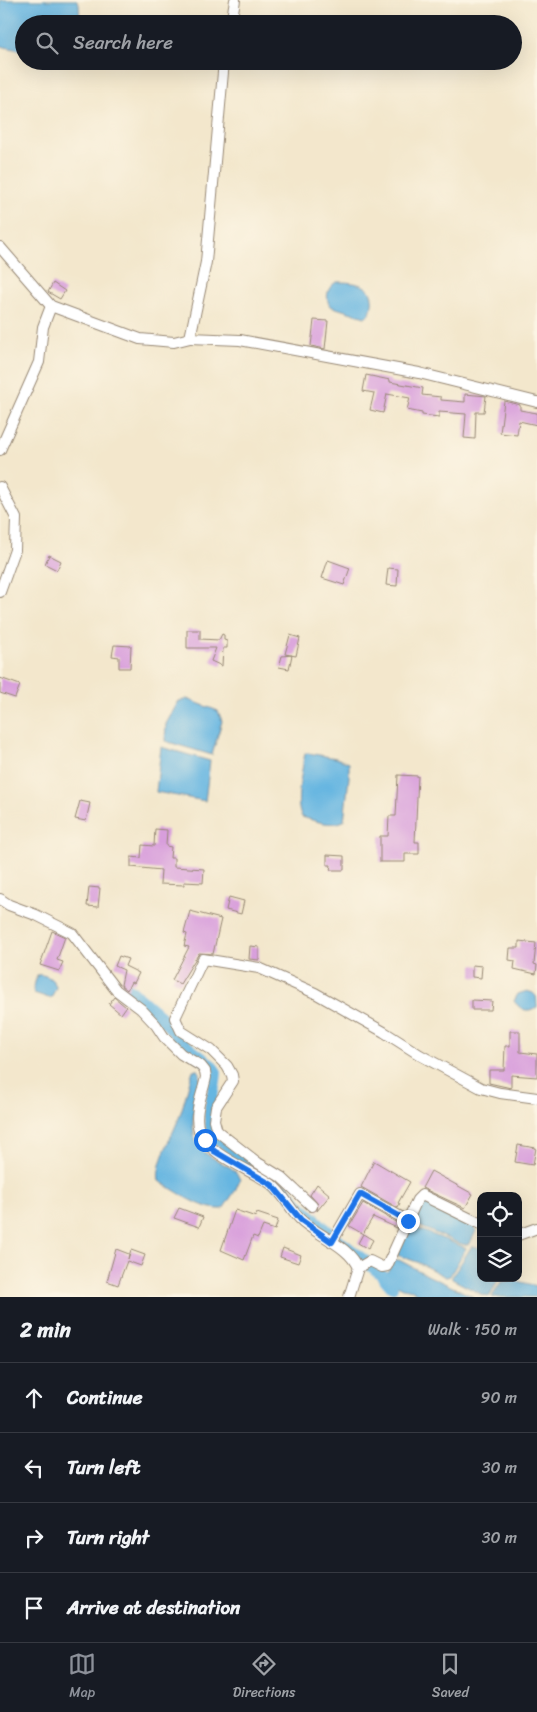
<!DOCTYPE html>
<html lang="en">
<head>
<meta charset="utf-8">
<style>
  body { margin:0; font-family:Sriracha,sans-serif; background:#242831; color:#f1f3f6 }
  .controls { position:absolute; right:15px; bottom:15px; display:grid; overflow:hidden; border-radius:10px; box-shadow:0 5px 20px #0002 }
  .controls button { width:45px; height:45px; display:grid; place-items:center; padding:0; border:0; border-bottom:1px solid #363941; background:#171b24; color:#f1f3f6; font:25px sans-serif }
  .stop { position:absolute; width:15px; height:15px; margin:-11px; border:4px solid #1a73e8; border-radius:50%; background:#fff }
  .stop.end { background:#1a73e8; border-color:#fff; box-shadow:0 1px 5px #0008 }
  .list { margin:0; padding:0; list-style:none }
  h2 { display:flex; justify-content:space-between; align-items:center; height:65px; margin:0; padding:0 20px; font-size:21px }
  h2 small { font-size:16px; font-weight:400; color:#9ea1a6 }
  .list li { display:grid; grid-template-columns:32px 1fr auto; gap:15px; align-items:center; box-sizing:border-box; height:70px; padding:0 20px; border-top:1px solid #363941 }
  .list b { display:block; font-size:19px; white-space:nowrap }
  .list em { font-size:16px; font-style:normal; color:#9ea1a6 }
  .icon { flex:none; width:28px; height:28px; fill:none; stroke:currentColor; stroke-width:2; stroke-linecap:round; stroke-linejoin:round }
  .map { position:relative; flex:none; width:537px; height:1297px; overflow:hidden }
  .search { position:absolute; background:#171b24; box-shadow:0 5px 20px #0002; left:15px; right:15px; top:15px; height:55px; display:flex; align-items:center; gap:12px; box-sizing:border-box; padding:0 18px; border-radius:28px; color:#9ea1a6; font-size:19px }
  .sheet { height:345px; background:#171b24 }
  nav { display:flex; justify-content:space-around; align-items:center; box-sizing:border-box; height:70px; border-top:1px solid #363941; background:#171b24; font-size:14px; color:#9ea1a6 }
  nav a { display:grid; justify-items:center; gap:2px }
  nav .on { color:#8c9099 }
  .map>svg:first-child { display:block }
  .water { fill:#66b6e1; stroke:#507080 }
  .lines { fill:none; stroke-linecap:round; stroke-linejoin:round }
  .canal { stroke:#66b6e1; stroke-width:12 }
  .building { fill:#d89edc }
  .minor-casing { stroke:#978875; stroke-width:12 }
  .minor { stroke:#fff; stroke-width:10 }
  .route { stroke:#1a73e8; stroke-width:6 }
</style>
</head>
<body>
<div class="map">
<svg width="537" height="1297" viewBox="0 0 537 1297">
  <rect width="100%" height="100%" fill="#fcf5e5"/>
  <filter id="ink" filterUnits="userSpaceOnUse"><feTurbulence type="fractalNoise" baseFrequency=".02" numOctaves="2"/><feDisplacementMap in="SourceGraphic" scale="10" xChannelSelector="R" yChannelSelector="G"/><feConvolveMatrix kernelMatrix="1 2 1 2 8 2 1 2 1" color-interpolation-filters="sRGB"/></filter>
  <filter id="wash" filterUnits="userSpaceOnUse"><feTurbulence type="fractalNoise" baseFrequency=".0096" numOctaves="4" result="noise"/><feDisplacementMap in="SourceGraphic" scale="20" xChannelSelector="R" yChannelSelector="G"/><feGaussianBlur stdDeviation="1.12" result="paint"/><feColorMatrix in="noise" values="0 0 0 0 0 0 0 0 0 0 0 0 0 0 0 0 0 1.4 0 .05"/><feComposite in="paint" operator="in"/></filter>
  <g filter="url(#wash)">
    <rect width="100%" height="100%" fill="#f3e7cc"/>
    <g class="water">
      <polygon points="0,0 77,0 79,3 80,24 24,24 24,51 0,46"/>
      <path d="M 337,282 C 359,282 379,285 370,313 L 365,317 L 330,306 C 325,298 327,286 337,282 Z"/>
      <polygon points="187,699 218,711 222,721 212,755 165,741 166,724 178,702"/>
      <polygon points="161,747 210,761 205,801 156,792"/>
      <path d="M 308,753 L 336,758 L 349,763 L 349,777 L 344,821 C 330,827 316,821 302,817 C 294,806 302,772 304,758 L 305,754 Z"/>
      <path d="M 37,975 C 46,974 54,979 56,987 L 52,997 L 49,998 L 34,993 L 33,990 Z"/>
      <path d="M 527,991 L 533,993 L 536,996 L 537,1007 C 527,1013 521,1010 514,1001 L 518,994 Z"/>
      <path d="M 193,1070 L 198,1070 C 204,1083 196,1098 194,1112 C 192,1121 193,1133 196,1142 C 202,1157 226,1162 236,1172 C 237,1173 239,1179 240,1179 L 235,1191 L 223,1209 C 201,1210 178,1192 159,1181 C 155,1164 174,1133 180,1115 C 185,1101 188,1085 193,1070 Z"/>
      <polygon points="422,1200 473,1225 476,1231 470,1243 466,1245 458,1243 412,1223"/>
      <polygon points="409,1228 416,1228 466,1248 450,1276 446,1277 417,1262 397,1255"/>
      <polygon points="472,1246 481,1248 481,1278 499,1278 490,1296 483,1295 452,1279 452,1277"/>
      <polygon points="399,1260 429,1276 474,1297 422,1297 413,1290 403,1288 386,1279 387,1272 394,1261"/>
      <polygon points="513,1280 537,1286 537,1297 492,1297 501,1282"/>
    </g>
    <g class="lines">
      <path class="canal" d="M 129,989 L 160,1016 L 185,1045 L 211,1065 L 216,1072 C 215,1094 202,1117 216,1137 L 255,1169 L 285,1189 L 299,1205 L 332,1235 L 380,1273 L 392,1287"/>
    </g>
    <g id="blocks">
      <g class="building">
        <polygon points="53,283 65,291 60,299 48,292"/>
        <polygon points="314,320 328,321 325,349 311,346"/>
        <polygon points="366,375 390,380 390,382 423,388 422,395 441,397 441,400 465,402 465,394 486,396 484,412 476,412 475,439 464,438 466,414 439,412 439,417 422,415 422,413 407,410 410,398 387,394 383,413 370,410 374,393 363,391"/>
        <polygon points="504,401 520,405 520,410 537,413 537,425 519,421 517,435 500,433"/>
        <polygon points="49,555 61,561 57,570 45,564"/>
        <polygon points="328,560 350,568 344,585 322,578"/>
        <polygon points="388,568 398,569 397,586 386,585"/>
        <polygon points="187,630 200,630 200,639 219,640 222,634 224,635 224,640 227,641 227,648 223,648 222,666 211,661 216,648 187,648"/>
        <polygon points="290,635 300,638 296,656 285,654"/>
        <polygon points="114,645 131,646 130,668 119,668 119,657 112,656"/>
        <polygon points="292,655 289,669 279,667 282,656"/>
        <polygon points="0,678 20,685 15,698 0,693"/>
        <polygon points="398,775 418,776 415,842 419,842 419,854 405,854 405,862 380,862 380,836 388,836 389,816 396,816"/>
        <polygon points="80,801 90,803 86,821 75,819"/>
        <polygon points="155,829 167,830 166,846 171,847 170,858 174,858 174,867 204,869 203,883 184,882 184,885 160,884 161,870 131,867 131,857 141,858 142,845 154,846"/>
        <polygon points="327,855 344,856 344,870 330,870 331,865 327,865"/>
        <polygon points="89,887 100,888 98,907 87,906"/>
        <polygon points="229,897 244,901 241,914 226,910"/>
        <polygon points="190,911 221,919 213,954 199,953 180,984 172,980 189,947 184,946 187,934 184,933"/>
        <polygon points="52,931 65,937 57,960 63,962 59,971 40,965"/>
        <polygon points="519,941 536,943 534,964 537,965 536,974 514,969 515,961 509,960 510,948 519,948"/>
        <polygon points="250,946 259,947 259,960 249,959"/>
        <polygon points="119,956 128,959 125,966 139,973 134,983 131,982 127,990 121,985 124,970 115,966"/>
        <polygon points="472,965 482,966 481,978 472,977"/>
        <polygon points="114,997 126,1007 121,1014 109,1004"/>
        <polygon points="472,1000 492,1001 491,1010 472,1010"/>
        <polygon points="510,1031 520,1031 520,1052 537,1054 537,1077 511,1075 511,1088 489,1083 489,1070 504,1070 505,1046 510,1046"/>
        <polygon points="518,1145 536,1148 533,1165 515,1162"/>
        <polygon points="374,1161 410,1182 398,1203 400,1204 398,1208 361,1187"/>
        <polygon points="431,1171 473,1194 465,1208 422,1188"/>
        <polygon points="317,1184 330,1195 317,1211 318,1204 310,1195"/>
        <polygon points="363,1203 399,1224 397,1228 373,1217 363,1234 373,1240 368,1249 358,1243 363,1234 349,1226"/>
        <polygon points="179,1208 203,1217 199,1227 174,1218"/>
        <polygon points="235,1210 256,1217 257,1213 278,1220 275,1230 263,1226 258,1238 253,1236 244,1260 221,1250"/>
        <polygon points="283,1248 301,1255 298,1263 280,1257"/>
        <polygon points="116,1249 129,1254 128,1259 131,1250 145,1255 141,1266 127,1261 118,1285 107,1281"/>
      </g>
    </g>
  </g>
  <g filter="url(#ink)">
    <use href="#blocks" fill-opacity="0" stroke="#978875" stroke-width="1"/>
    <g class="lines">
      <defs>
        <g id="minor">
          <polyline points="231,24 235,0"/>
          <polyline points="224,61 206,262 190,338 240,340 419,373 537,402"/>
          <polyline points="0,247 51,306 140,339 174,342 190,338"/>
          <polyline points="0,450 39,362 43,327 51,306"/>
          <polyline points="0,487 16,518 15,550 0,592"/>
          <path d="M 0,899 L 9,905 L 36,915 L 72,933 L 116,990 L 141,1009 L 156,1025 L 164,1037 L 181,1054 L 201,1066 L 205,1071 L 206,1077 C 203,1093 193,1113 199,1130 C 209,1157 249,1168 271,1184 C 283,1193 290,1209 300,1219 C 316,1235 350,1246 358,1268 L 349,1297"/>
          <polyline points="312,1206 281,1177 258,1163 217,1131 214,1120 216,1107 233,1081 232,1075 227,1066 211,1050 181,1031 175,1018 203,959 259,968 315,993 384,1032 420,1055 481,1088 500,1093 537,1098"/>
          <polyline points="518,1235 537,1228"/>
          <polyline points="332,1242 360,1194 408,1221"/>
          <polyline points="358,1268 370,1261 382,1267 387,1266 417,1200 422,1195 481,1224"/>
        </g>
      </defs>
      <use href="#minor" class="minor-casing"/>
      <use href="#minor" class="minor"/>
    </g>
  </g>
  <g class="lines" filter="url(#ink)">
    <polyline class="route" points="205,1140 214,1151 272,1185 301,1220 332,1242 360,1194 408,1221"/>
  </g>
</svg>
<div class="controls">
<button><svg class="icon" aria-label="locate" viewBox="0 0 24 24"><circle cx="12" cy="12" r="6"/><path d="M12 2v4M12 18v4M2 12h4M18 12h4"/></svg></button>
<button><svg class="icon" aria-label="layers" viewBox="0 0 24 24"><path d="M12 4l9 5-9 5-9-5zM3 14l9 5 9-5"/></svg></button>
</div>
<div class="stop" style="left:205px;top:1140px"></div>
<div class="stop end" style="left:408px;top:1221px"></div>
<div class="search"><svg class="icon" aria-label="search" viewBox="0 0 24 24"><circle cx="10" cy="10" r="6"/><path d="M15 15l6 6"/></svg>Search here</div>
</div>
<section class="sheet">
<h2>2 min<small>Walk · 150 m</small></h2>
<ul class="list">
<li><svg class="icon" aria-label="ahead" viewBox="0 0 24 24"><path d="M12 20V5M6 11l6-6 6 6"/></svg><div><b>Continue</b></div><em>90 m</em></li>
<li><svg class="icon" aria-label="left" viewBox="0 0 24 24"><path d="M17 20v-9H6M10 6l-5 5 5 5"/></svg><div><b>Turn left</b></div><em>30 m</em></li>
<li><svg class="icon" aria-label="right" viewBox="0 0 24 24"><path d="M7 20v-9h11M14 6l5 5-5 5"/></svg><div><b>Turn right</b></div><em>30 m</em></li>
<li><svg class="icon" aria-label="arrive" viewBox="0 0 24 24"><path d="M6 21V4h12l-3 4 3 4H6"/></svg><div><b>Arrive at destination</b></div></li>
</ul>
</section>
<nav>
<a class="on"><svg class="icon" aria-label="map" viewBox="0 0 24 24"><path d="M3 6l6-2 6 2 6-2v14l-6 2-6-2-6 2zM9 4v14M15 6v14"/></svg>Map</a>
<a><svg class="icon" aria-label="directions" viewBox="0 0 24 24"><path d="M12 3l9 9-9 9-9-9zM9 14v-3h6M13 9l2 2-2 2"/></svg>Directions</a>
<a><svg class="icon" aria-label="saved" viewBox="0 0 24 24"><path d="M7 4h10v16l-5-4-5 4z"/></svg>Saved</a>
</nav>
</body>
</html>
